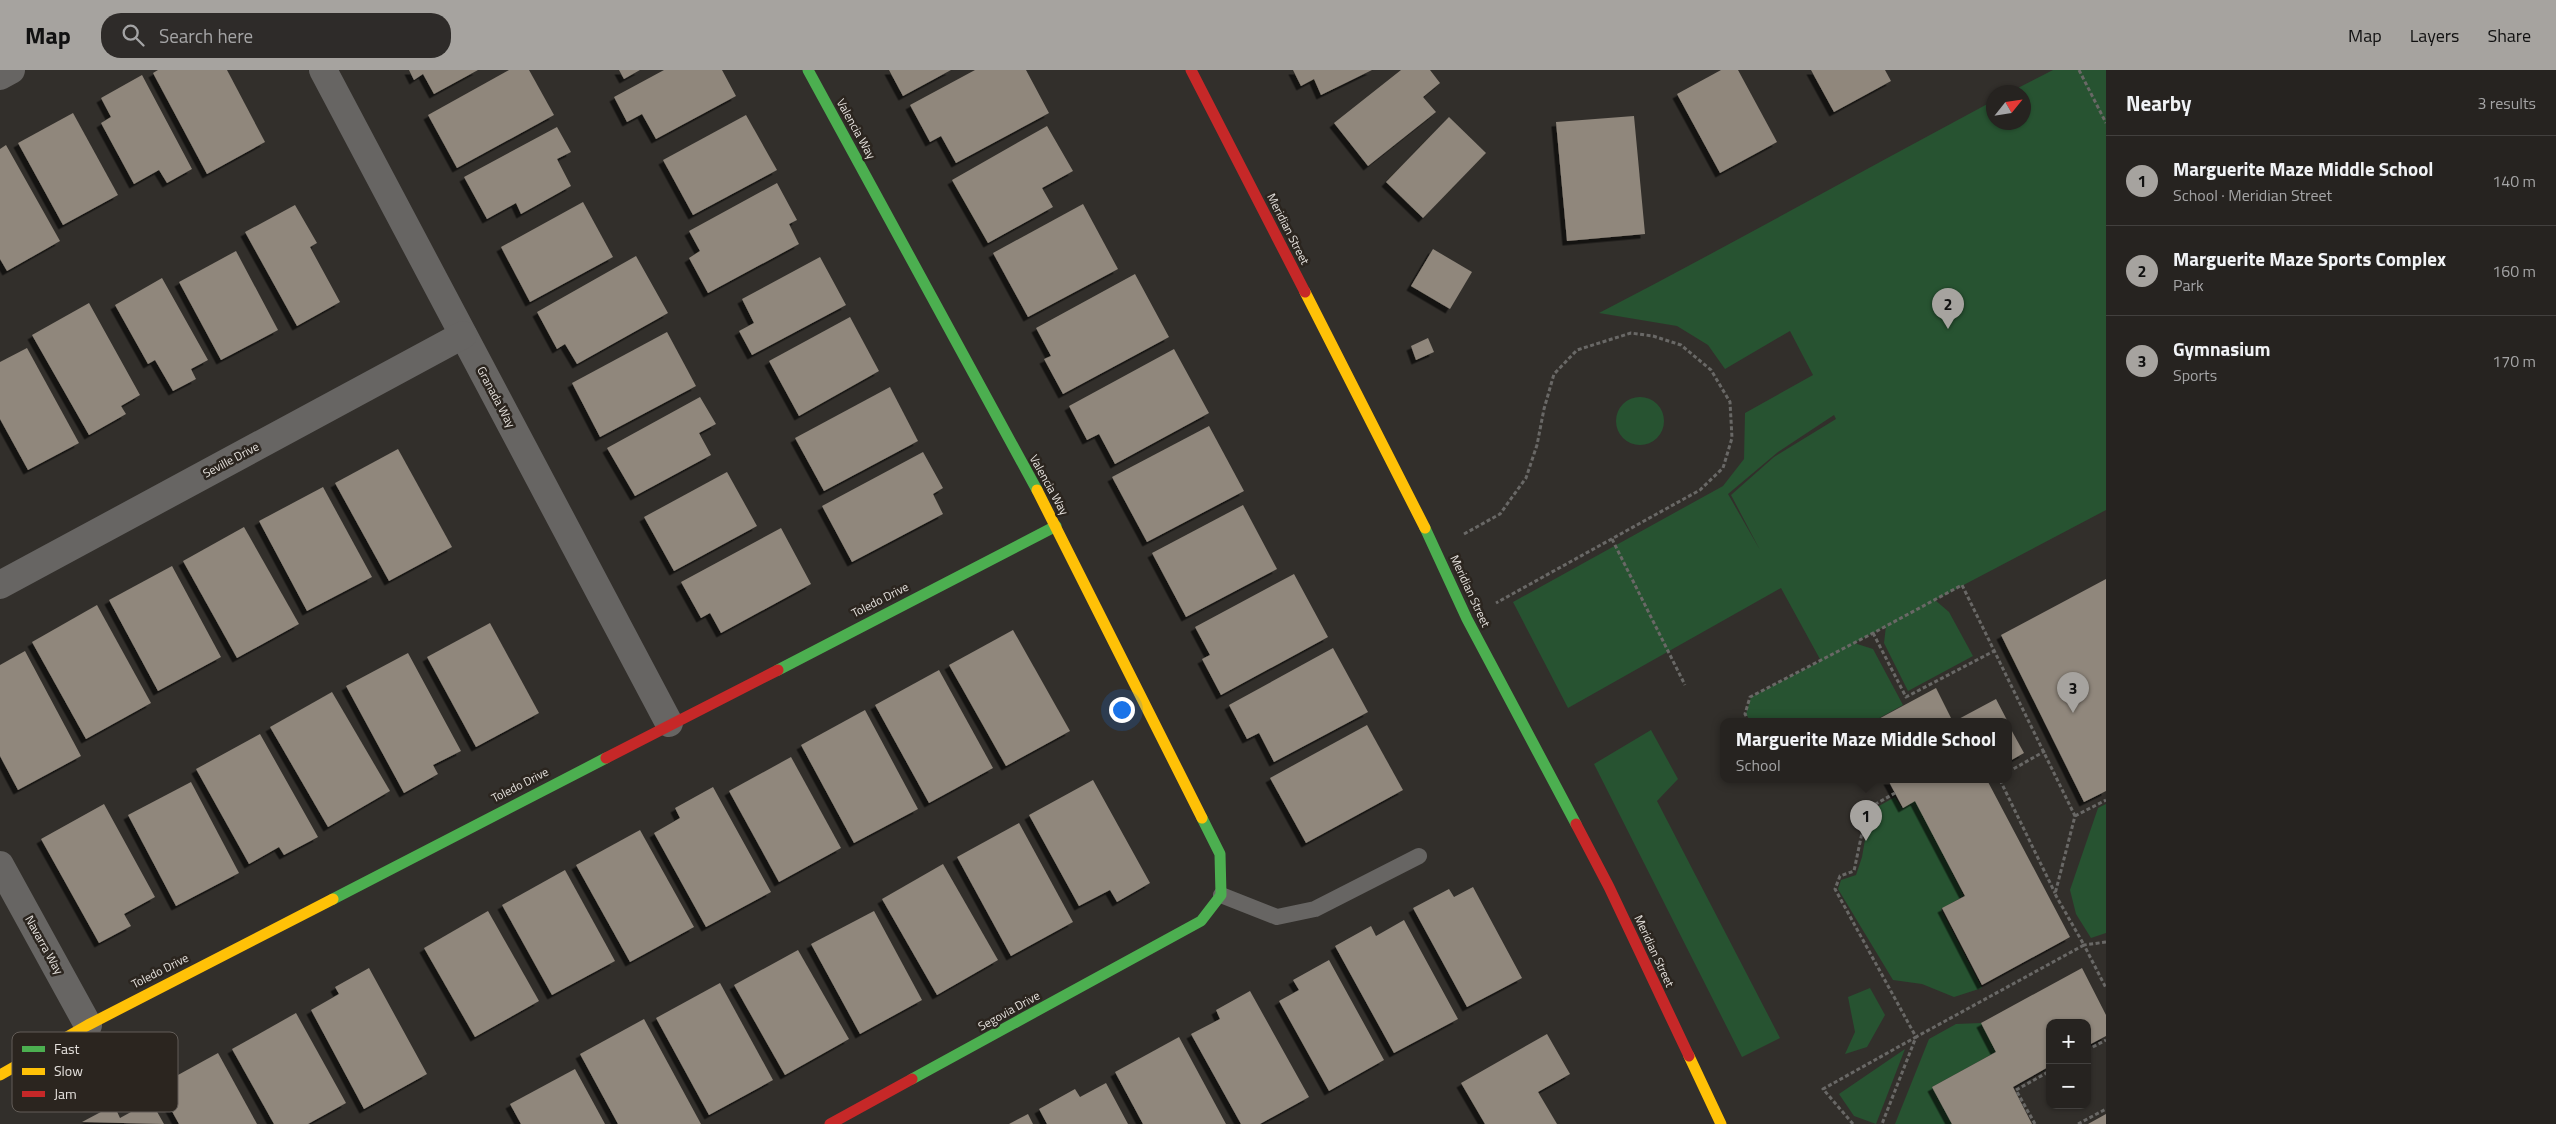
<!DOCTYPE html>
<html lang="en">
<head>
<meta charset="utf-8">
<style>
  body { margin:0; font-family:"Titillium Web",sans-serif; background:#2e2b29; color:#f1f3f6 }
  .controls { position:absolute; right:15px; bottom:15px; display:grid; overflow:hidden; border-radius:10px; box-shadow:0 1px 4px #0004 }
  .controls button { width:45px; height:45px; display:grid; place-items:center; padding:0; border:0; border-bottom:1px solid #42403e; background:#262320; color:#f1f3f6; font:25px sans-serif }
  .compass { position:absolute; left:1986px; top:15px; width:45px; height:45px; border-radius:50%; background:#262320; box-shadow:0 1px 4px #0004; rotate:60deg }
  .you { position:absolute; left:1121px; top:639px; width:18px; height:18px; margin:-12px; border:4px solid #fff; border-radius:50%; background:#1a73e8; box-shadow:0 0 0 8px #1a73e833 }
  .badge { display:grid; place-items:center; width:32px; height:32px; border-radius:50%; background:#a6a39f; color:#111; font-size:16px; font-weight:700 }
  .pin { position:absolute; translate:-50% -41px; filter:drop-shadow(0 1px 2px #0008) }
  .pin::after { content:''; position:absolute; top:26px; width:18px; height:15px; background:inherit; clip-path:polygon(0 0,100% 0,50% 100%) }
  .popup { position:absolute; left:1720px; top:648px; width:292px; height:65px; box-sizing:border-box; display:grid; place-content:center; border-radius:10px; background:#262320; filter:drop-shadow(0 1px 4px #0005); font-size:16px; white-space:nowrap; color:#a4a4a5 }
  .popup b { font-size:19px; color:#f1f3f6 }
  .popup::after { content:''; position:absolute; left:50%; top:100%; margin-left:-10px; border:10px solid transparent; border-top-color:#262320 }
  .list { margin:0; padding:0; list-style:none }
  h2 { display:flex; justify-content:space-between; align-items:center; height:65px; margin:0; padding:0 20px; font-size:21px }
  h2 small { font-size:16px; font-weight:400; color:#a4a4a5 }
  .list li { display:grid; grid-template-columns:32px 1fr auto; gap:15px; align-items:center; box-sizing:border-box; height:90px; padding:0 20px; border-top:1px solid #42403e }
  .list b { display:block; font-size:19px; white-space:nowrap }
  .list p { margin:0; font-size:16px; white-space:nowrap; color:#a4a4a5 }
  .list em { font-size:16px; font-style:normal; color:#a4a4a5 }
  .icon { flex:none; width:28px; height:28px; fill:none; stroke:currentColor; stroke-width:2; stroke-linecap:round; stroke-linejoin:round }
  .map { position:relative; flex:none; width:2106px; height:1054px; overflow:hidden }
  header { display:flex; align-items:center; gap:30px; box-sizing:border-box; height:70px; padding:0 25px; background:#a6a39f; color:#111 }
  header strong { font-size:24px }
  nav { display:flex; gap:28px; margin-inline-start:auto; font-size:18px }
  .search { width:350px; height:45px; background:#2e2b29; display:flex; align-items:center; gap:12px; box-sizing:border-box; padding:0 18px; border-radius:20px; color:#a4a4a5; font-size:19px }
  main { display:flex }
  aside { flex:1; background:#262320 }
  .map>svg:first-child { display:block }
  .green { fill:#275331; fill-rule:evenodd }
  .building { fill:#90877c; filter:url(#shadow) }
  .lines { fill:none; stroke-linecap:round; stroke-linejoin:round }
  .path { stroke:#696866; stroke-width:3; stroke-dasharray:4 2.5; stroke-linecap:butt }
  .lane { stroke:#676563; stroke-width:16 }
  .street { stroke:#676563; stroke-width:28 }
  .fast { stroke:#4caf50; stroke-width:11 }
  .slow { stroke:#ffc107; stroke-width:11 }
  .jam { stroke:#c62828; stroke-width:11 }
  .labels { text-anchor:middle; stroke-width:5; stroke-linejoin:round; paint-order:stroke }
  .street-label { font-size:12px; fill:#e5e1dd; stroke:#2b251f }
  .key { fill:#2b251f; stroke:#635d58; stroke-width:1 }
  .key-label { font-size:14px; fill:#e5e1dd }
</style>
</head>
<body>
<header>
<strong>Map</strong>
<div class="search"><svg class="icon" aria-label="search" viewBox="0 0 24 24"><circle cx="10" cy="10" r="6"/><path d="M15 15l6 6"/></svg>Search here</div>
<nav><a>Map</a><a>Layers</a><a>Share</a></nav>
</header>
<main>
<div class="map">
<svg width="2106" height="1054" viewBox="0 0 2106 1054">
  <defs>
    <filter id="shadow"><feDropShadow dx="-4.5" dy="4.5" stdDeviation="0" flood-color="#0009"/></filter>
  </defs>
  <rect width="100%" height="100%" fill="#322f2b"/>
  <g class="green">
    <path d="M 2053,0 L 2106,0 L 2106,440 L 1935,530 L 1949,542 L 1973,586 L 1908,621 L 1884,573 L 1886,556 L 1854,573 L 1873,579 L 1903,635 L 1872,652 L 1751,652 L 1746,644 L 1751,627 L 1821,591 L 1781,518 L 1568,638 L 1513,532 L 1723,416 L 1744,389 L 1745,343 L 1813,305 L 1790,261 L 1725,299 L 1708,275 L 1677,256 L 1599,243 C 1732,174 1862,101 1993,31 L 1994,52 L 2024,52 L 2024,22 L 2010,22 ZM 1834,345 L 1836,349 L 1774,387 L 1731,425 L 1760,480 L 1728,424 L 1778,382 Z"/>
    <circle cx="1640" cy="351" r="24"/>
    <polygon points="1651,660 1678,709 1657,731 1780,968 1742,987 1594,694"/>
    <polygon points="1895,727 1902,738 1916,730 1964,826 1941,839 1982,918 1954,927 1922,914 1893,910 1838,819 1841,810 1856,805 1862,787 1870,741"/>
    <polygon points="2106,734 2106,863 2091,868 2076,844 2070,820 2098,738"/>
    <polygon points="1870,918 1885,945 1867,977 1845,984 1855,962 1848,927"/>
    <polygon points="1981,953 1996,982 1932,1017 1952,1054 1895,1054 1929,969 1956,954"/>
    <polygon points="1905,979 1876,1054 1854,1046 1839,1024"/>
  </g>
  <g class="building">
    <polygon points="158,0 227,0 265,72 207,104 153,3"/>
    <polygon points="409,0 478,0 434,24 423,4 414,10"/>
    <polygon points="509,0 529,0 554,45 457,98 428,45"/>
    <polygon points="619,0 640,0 624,9"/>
    <polygon points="664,0 722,0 736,26 656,69 642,44 627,52 614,27"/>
    <polygon points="889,0 951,0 903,26"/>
    <polygon points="975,0 1026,0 1049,43 956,93 941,66 930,72 910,35"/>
    <polygon points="1293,0 1372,0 1321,25 1314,9 1301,16"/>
    <polygon points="1401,0 1430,0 1440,13 1423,27 1436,42 1368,96 1334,53"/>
    <polygon points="1721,0 1738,0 1777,72 1720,103 1677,24"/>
    <polygon points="1811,0 1885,0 1891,11 1834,42"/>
    <polygon points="142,5 192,99 167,113 159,100 134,114 101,53 111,47 101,28"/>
    <polygon points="73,43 118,125 63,155 18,73"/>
    <polygon points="746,45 777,100 693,145 663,90"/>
    <polygon points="1634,46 1645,164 1567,171 1556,52"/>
    <polygon points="1449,47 1486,83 1423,148 1386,112"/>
    <polygon points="1047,56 1073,101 1042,118 1053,137 988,173 952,110"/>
    <polygon points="557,57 571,82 557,89 571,116 521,144 516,133 487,149 464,107"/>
    <polygon points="6,75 60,171 7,201 0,189 0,79"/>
    <polygon points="777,113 797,150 789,154 799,174 708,223 689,188 700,181 689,161"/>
    <polygon points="583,132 613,187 530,232 501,177"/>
    <polygon points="1083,134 1118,199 1028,247 993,183"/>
    <polygon points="295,135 317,173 310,177 340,232 297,256 245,162"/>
    <polygon points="1433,179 1472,202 1450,239 1411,216"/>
    <polygon points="236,181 278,260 221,290 179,212"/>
    <polygon points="636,186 668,243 577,294 565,274 557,279 537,242"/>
    <polygon points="820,187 846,235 752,285 739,261 754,253 742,229"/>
    <polygon points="1135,204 1169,267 1063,324 1044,289 1051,286 1036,258"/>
    <polygon points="162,208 208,290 191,299 196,309 173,321 155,290 148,294 115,235"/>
    <polygon points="89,233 140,325 121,336 126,344 89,365 32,265"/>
    <polygon points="850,247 879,301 799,346 769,291"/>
    <polygon points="667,262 696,316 600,367 572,313"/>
    <polygon points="1428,268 1434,282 1416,290 1411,276"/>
    <polygon points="27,278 79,373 28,400 0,349 0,292"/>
    <polygon points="1174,279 1209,343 1115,394 1099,364 1087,370 1069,336"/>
    <polygon points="890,317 918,371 824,421 795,368"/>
    <polygon points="700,327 716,354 699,363 711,385 635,426 607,378"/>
    <polygon points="1209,356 1244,421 1147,472 1112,407"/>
    <polygon points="398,379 452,477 389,511 335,413"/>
    <polygon points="923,382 943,418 933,424 943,444 852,492 822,436"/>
    <polygon points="727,402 757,456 674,501 644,447"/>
    <polygon points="323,417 372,507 307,541 259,451"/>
    <polygon points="1243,435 1277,499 1186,547 1152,483"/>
    <polygon points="244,457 299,554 237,588 183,491"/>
    <polygon points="781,458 811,514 721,563 710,543 701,548 681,512"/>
    <polygon points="172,496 221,587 158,621 109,530"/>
    <polygon points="1294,504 1328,567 1221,625 1202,589 1210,585 1195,557"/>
    <polygon points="2106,509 2106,721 2084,732 2001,565"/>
    <polygon points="97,535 151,633 86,669 32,572"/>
    <polygon points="490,553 539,643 476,677 427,587"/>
    <polygon points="1013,560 1070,661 1006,696 949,595"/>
    <polygon points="1333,578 1368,642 1274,692 1259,663 1247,669 1229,635"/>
    <polygon points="25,581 81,686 18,720 0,686 0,595"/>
    <polygon points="408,583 461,681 433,695 438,704 404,723 346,616"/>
    <polygon points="939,600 993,698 929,733 875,635"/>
    <polygon points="1936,618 1953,652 1996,629 2008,652 1873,652"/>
    <polygon points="332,622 390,721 328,757 270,657"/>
    <polygon points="865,640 918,739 854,773 801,675"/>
    <polygon points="2008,654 2024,683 2008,692"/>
    <polygon points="1367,655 1403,720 1306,773 1270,708"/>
    <polygon points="260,664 318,767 284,785 279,777 249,794 196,699"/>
    <polygon points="791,687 841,778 779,812 729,721"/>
    <polygon points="1093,710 1150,813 1117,832 1110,820 1079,836 1029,745"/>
    <polygon points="1888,710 1987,710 2070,867 1982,915 1942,838 1965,826 1915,731 1903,738"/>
    <polygon points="191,712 239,803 176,836 128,745"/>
    <polygon points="713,717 771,822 706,857 654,763 680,748 675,738"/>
    <polygon points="104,734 155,827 124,844 131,856 99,873 41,769"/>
    <polygon points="1019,753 1073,852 1011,886 957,787"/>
    <polygon points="640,760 694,857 630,892 576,795"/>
    <polygon points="943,794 998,890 937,925 882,829"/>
    <polygon points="565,800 615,891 552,925 502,835"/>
    <polygon points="1473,817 1522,908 1467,937 1413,838 1449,819 1454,827"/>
    <polygon points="488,841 539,931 475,967 424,878"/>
    <polygon points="874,841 922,930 860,964 811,874"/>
    <polygon points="1404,850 1458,949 1394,983 1335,876 1371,856 1376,866"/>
    <polygon points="798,880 849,969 785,1005 734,915"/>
    <polygon points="1329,890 1384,990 1329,1021 1279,931 1299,920 1293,910"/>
    <polygon points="369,898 427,1004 364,1039 311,940 339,924 335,917"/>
    <polygon points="2082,898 2106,945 2106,966 2087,976 2087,953 2050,953 2050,996 2013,1017 2032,1054 1952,1054 1932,1017 1996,982 1981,953"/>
    <polygon points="720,913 773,1010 709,1045 656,948"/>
    <polygon points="1250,921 1309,1027 1260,1054 1241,1054 1191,964 1220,949 1216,940"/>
    <polygon points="296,943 346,1033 308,1054 274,1054 232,979"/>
    <polygon points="644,949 701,1054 618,1054 580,984"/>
    <polygon points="1547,964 1570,1004 1538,1022 1557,1054 1485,1054 1461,1013"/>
    <polygon points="1179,967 1226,1054 1143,1054 1115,1002"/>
    <polygon points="218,983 257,1054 179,1054 158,1016"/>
    <polygon points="575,999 605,1054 521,1054 510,1034"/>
    <polygon points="1106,1013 1128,1054 1047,1054 1039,1039 1075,1019 1080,1027"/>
    <polygon points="151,1031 164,1054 82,1052 114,1035 120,1048"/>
    <polygon points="1028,1044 1033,1054 1009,1054"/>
    <polygon points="2106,1044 2106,1054 2088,1054"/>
  </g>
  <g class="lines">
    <g class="path">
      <polyline points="2079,0 2106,53"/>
      <polyline points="1464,464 1500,444 1526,408 1537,375 1544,339 1554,304 1577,280 1631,263 1653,266 1681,275 1711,300 1730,332 1732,368 1723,398 1700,420 1496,533"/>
      <polyline points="1612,469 1685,615"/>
      <polyline points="1873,563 1906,627 1994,581"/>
      <polyline points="1749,652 1745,644 1750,627 1877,561 1962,515 2075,746 2055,824 2084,875 1916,967 1882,1054"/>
      <polyline points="2008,702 2045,681"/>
      <polyline points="2000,710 2055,823"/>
      <polyline points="2075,746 2106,730"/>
      <polyline points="2106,872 2084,875 2106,918"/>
      <polyline points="2087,980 2106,970"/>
      <polyline points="1853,1054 1823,1019 1916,967 1835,819 1840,806 1854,801 1867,739 1895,723"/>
      <polyline points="2035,1054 2016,1020 2050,1001"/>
      <polyline points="2078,1054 2106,1039"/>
    </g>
    <polyline class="lane" points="1221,825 1277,847 1315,839 1419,786"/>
    <g class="street">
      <polyline points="323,0 669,653"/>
      <polyline points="0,6 11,0"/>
      <polyline points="0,515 463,265"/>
      <polyline points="0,795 88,955"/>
    </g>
    <g class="fast">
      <polyline points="808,0 1037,420"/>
      <polyline points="1425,458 1467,549 1576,754"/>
      <polyline points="778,600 1056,456"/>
      <polyline points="333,829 606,688"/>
      <polyline points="912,1009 1201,851 1221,825 1220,784 1202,748"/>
    </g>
    <g class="slow">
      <polyline points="1305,222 1425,458"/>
      <polyline points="1037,420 1202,748"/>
      <polyline points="1689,986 1721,1054"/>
      <polyline points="0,1005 88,955 333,829"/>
    </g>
    <g class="jam">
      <polyline points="1191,0 1305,222"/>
      <polyline points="606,688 778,600"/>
      <polyline points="1576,754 1609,817 1689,986"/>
      <polyline points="830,1054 912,1009"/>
    </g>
  </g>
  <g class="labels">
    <g class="street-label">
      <text transform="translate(856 59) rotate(61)" y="4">Valencia Way</text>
      <text transform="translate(1288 159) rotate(63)" y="4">Meridian Street</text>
      <text transform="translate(496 327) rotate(62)" y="4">Granada Way</text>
      <text transform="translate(231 390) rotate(-28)" y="4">Seville Drive</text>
      <text transform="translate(1049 415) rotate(61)" y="4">Valencia Way</text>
      <text transform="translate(1470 521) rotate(65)" y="4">Meridian Street</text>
      <text transform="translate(880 530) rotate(-27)" y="4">Toledo Drive</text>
      <text transform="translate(520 715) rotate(-27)" y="4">Toledo Drive</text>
      <text transform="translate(44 875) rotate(61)" y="4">Navarra Way</text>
      <text transform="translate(1654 881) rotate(65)" y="4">Meridian Street</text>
      <text transform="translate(160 901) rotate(-27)" y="4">Toledo Drive</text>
      <text transform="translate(1009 941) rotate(-29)" y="4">Segovia Drive</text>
    </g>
  </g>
  <rect x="12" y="962" width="166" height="80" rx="8" class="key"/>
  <rect x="22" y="976" width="23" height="6" fill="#4caf50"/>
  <rect x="22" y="998" width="23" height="7" fill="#ffc107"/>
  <rect x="22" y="1021" width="23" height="6" fill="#c62828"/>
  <g class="key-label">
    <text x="54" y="984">Fast</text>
    <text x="54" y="1006">Slow</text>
    <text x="54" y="1029">Jam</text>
  </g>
</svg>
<div class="controls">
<button>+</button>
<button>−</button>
</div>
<svg class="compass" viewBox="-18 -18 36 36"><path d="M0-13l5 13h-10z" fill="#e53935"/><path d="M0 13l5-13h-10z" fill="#a4a4a5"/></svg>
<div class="you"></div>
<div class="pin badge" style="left:1866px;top:771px">1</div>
<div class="popup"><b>Marguerite Maze Middle School</b>School</div>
<div class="pin badge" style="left:1948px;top:259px">2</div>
<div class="pin badge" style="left:2073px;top:643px">3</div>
</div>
<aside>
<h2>Nearby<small>3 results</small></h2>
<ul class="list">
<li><span class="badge">1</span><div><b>Marguerite Maze Middle School</b><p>School · Meridian Street</p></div><em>140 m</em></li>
<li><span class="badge">2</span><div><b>Marguerite Maze Sports Complex</b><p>Park</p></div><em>160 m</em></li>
<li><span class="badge">3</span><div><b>Gymnasium</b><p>Sports</p></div><em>170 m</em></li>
</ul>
</aside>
</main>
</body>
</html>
